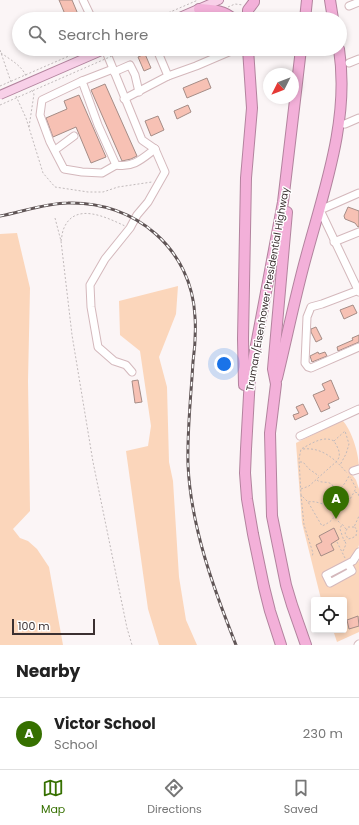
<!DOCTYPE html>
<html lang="en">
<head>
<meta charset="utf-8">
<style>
  body { margin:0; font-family:Poppins,sans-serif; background:#f2f2f2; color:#222 }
  .controls { position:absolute; right:12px; bottom:12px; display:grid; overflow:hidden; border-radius:4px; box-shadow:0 2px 6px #0003 }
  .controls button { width:36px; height:36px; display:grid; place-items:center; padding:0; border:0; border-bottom:1px solid #e0e0e0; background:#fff; color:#222; font:20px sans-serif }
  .compass { position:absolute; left:263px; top:68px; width:36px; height:36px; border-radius:50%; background:#fff; box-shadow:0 2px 6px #0003; rotate:228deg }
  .scale { position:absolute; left:12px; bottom:10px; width:83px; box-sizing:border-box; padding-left:4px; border:2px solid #3b3031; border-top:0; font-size:11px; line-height:14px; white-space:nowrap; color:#3b3031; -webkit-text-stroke:3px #fff; paint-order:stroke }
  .you { position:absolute; left:224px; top:364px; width:14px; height:14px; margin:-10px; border:3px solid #fff; border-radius:50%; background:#1a73e8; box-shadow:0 0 0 6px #1a73e833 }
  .badge { display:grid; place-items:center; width:26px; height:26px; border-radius:50%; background:#367000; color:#fff; font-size:13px; font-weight:700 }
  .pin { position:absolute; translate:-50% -33px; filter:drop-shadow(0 1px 2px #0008) }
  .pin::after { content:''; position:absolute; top:21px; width:14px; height:12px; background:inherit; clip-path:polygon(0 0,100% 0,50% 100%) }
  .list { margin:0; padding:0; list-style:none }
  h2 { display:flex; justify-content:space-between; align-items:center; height:52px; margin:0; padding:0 16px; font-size:17px }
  h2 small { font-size:13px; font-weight:400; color:#767676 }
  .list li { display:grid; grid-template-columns:26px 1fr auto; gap:12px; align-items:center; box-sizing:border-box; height:72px; padding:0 16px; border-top:1px solid #e0e0e0 }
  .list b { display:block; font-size:15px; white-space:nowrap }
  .list p { margin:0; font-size:13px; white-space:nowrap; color:#767676 }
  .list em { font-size:13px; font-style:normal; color:#767676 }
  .icon { flex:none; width:22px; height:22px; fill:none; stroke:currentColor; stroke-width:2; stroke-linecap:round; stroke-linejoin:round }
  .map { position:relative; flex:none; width:359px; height:645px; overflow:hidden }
  .search { position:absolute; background:#fff; box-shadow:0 2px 6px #0003; left:12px; right:12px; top:12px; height:44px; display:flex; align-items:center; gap:10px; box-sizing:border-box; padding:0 14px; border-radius:22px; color:#767676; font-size:15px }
  .sheet { height:124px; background:#fff }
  nav { display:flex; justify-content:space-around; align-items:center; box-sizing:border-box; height:56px; border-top:1px solid #e0e0e0; background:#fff; font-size:11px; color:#767676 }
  nav a { display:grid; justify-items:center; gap:2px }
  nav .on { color:#367000 }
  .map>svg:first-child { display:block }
  .green { fill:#fbd6bb }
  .building { fill:#f7c1b4; stroke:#a58c86 }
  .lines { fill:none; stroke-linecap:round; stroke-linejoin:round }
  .minor-casing { stroke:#d4b8bc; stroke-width:9 }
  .major-casing { stroke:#b3839e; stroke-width:10 }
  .highway-casing { stroke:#b3839e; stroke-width:12 }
  .path { stroke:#c1babb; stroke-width:1; stroke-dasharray:2 2; stroke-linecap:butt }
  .minor { stroke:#fff; stroke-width:7 }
  .major { stroke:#f8d0e8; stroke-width:8 }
  .highway { stroke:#f3b0d9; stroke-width:10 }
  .rail-casing { stroke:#605556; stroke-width:3 }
  .rail { stroke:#fff; stroke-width:1.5; stroke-dasharray:4.5; stroke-linecap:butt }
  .major-bridge-casing { stroke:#b3839e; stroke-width:10; stroke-linecap:butt }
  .path-bridge { stroke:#c1babb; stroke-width:1; stroke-dasharray:2 2; stroke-linecap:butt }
  .major-bridge { stroke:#f8d0e8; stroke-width:8 }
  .labels { text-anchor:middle; stroke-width:3; stroke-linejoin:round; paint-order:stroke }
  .street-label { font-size:10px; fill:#3b3031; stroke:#fff }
</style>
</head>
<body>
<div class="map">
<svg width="359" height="645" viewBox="0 0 359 645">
  <rect width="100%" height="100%" fill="#fbf5f6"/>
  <g class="green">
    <polygon points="17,233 30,288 28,381 30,511 13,529 20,538 28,541 37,549 49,567 63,645 0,645 0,234"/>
    <polygon points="178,286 176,314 159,357 167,387 169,462 173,481 179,577 186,620 197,645 159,645 148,609 126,451 148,446 151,426 140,351 120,335 119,301"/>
    <path d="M 342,420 C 352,430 359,454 359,468 L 350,472 L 356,480 L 359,489 L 359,545 L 355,555 L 359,562 L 359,632 L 337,642 L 333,630 L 344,630 L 344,600 L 321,599 L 302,523 L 296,443 Z"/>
  </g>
  <g class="building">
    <polygon points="59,0 72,0 80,19 67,19"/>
    <polygon points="145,54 151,68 144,71 138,57"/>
    <polygon points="207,78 211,88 187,98 183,88"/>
    <polygon points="105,84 137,156 131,159 122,161 91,90"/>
    <polygon points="79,95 106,157 91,163 76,127 53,137 46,118 67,109 64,101"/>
    <polygon points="188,105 191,112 177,119 174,111"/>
    <polygon points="158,116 164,130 151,136 145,121"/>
    <polygon points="348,207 359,211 359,227 358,227 355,223 345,219 344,216"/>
    <polygon points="353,305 357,313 344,319 340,310"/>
    <polygon points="316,327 322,339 316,342 311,332 311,329"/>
    <polygon points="359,335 359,342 338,351 337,347 353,340 352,338"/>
    <polygon points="318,352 319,354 325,352 327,356 312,362 310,356"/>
    <polygon points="138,380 142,402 135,403 132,381"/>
    <polygon points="331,380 339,399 328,404 330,408 321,412 313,395 325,390 322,384"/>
    <polygon points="303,404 308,414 295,420 293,415 299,413 296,407"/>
    <polygon points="334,528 339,539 331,544 334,550 321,556 316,545 322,542 319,536"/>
    <polygon points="358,616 359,626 349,629 347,620"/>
  </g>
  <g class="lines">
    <defs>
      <g id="minor">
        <polyline points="83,0 92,19"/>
        <polyline points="349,6 359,2"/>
        <polyline points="105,49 142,140 155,149"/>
        <polyline points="349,63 359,59"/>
        <path d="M 113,69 L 82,81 L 98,125 L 116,165 C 133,168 142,159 155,149"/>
        <polyline points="114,72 130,65 135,75 139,92"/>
        <polyline points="168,76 196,66 231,51"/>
        <polyline points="82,81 42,100 40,115 50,142 64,169 82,172 102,173 116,165"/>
        <polyline points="124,99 168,76 157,50"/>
        <polyline points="345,124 359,118"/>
        <polyline points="55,150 74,136"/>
        <polyline points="359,193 320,210 359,292"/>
        <polyline points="334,242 359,232"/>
        <polyline points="359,290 322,304 311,307 307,317 305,363 308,367 311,368 359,347"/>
        <polyline points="132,372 126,365 114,361 98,347 91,307 90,285 105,259 130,228 137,215 148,202 165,172 155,149"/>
        <polyline points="300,436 359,409"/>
        <polyline points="353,471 359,469"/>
        <polyline points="348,564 352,571 330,583 326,575 353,561 359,552"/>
        <polyline points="358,645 359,644"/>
      </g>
      <polyline id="major" points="175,19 219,0"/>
      <g id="highway">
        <polyline points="330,0 333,19"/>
        <path d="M 199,9 C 211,10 224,10 233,19"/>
        <polyline points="248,19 248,10 254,2 254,0"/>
        <polyline points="305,19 307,0"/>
        <polyline points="287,212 273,369 276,384 270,433 272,516 286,585 292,605 306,645"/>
        <path d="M 277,378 C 287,337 295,297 306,257 C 324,190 350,119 339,49"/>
        <polyline points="244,385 243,339 246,178 252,108 248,49"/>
        <polyline points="281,645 270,611 264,587 253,534 247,499 245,473 246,449 250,377 283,202 301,49"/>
      </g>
    </defs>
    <use href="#minor" class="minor-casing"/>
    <use href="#major" class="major-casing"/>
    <use href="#highway" class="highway-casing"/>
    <g class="path">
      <polyline points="228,7 235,4 243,5"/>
      <polyline points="154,19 198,0"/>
      <polyline points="197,19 201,17"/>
      <polyline points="0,50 11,82"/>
      <path d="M 1,53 C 11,60 22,66 26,76"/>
      <polyline points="16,96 26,118 43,173 55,187 88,192 103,192 118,187 152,182"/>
      <polyline points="29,127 34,94 31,89"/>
      <polyline points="55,218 61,241 72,335 93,462 127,628 132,645"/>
      <path d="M 61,241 C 62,237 62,232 64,228 C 75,202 106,217 125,226"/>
      <polyline points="334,441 345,431 349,444 346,454 340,465"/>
      <path d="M 303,449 C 322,447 335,459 347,473"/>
      <polyline points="300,462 303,462 309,469 319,476"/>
      <path d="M 317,480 C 321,484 330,480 333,486 C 334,488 334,491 335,493"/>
      <polyline points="333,487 339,489"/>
      <path d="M 301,489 L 309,486 L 337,461 C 342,454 338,448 334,441 C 323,435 311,444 301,449 L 299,459 L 301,495 L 308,502 L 322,526 C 331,522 336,518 337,507 C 326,507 318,500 308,502"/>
      <polyline points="355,492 358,493 359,497"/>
      <polyline points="301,495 304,525 313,553 312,557"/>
      <polyline points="335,506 336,494 345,483 349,476"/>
      <path d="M 338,508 C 347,507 352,496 356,488 L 350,477"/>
      <polyline points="338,521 341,524"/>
      <polyline points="354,527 348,527 345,533 348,539 352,538 356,536 357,529 354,527 359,516"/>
      <polyline points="346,529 342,524 340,529 344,541 347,539"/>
      <polyline points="337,542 345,558"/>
      <polyline points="343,551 344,549 346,544 345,541"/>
    </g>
    <use href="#minor" class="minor"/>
    <use href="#major" class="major"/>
    <use href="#highway" class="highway"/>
    <defs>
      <path id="rail" d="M 0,216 C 21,212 47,203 68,203 C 135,201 192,249 195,317 C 196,332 195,347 193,362 C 191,396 187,431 188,465 C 191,527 213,587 236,645"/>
    </defs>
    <use href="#rail" class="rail-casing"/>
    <use href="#rail" class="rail"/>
    <defs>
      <polyline id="major-bridge" points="0,95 106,49"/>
    </defs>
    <use href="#major-bridge" class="major-bridge-casing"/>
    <g class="path-bridge">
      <polyline points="0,86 85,49"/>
      <polyline points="0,105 128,49"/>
    </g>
    <use href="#major-bridge" class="major-bridge"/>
  </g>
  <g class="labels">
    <g class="street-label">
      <text transform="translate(267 289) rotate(-80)" y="4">Truman/Eisenhower Presidential Highway</text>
    </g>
  </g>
</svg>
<div class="controls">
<button><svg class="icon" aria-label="locate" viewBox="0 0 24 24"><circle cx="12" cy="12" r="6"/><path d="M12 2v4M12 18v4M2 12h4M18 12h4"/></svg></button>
</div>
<svg class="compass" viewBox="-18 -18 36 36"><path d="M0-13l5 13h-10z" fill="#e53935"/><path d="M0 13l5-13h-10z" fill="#767676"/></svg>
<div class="scale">100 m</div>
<div class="you"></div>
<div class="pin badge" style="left:336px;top:519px">A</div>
<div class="search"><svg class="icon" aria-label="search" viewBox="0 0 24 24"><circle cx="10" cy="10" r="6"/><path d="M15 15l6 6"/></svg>Search here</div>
</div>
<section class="sheet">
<h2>Nearby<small></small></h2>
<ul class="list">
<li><span class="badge">A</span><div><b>Victor School</b><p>School</p></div><em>230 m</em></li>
</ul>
</section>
<nav>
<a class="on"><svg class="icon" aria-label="map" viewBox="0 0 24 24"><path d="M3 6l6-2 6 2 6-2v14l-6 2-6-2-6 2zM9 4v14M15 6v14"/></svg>Map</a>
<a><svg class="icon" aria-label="directions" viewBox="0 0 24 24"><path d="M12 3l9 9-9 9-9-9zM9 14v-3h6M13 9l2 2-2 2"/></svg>Directions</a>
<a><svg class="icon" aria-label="saved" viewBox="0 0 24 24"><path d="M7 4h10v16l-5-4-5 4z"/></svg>Saved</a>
</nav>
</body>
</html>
